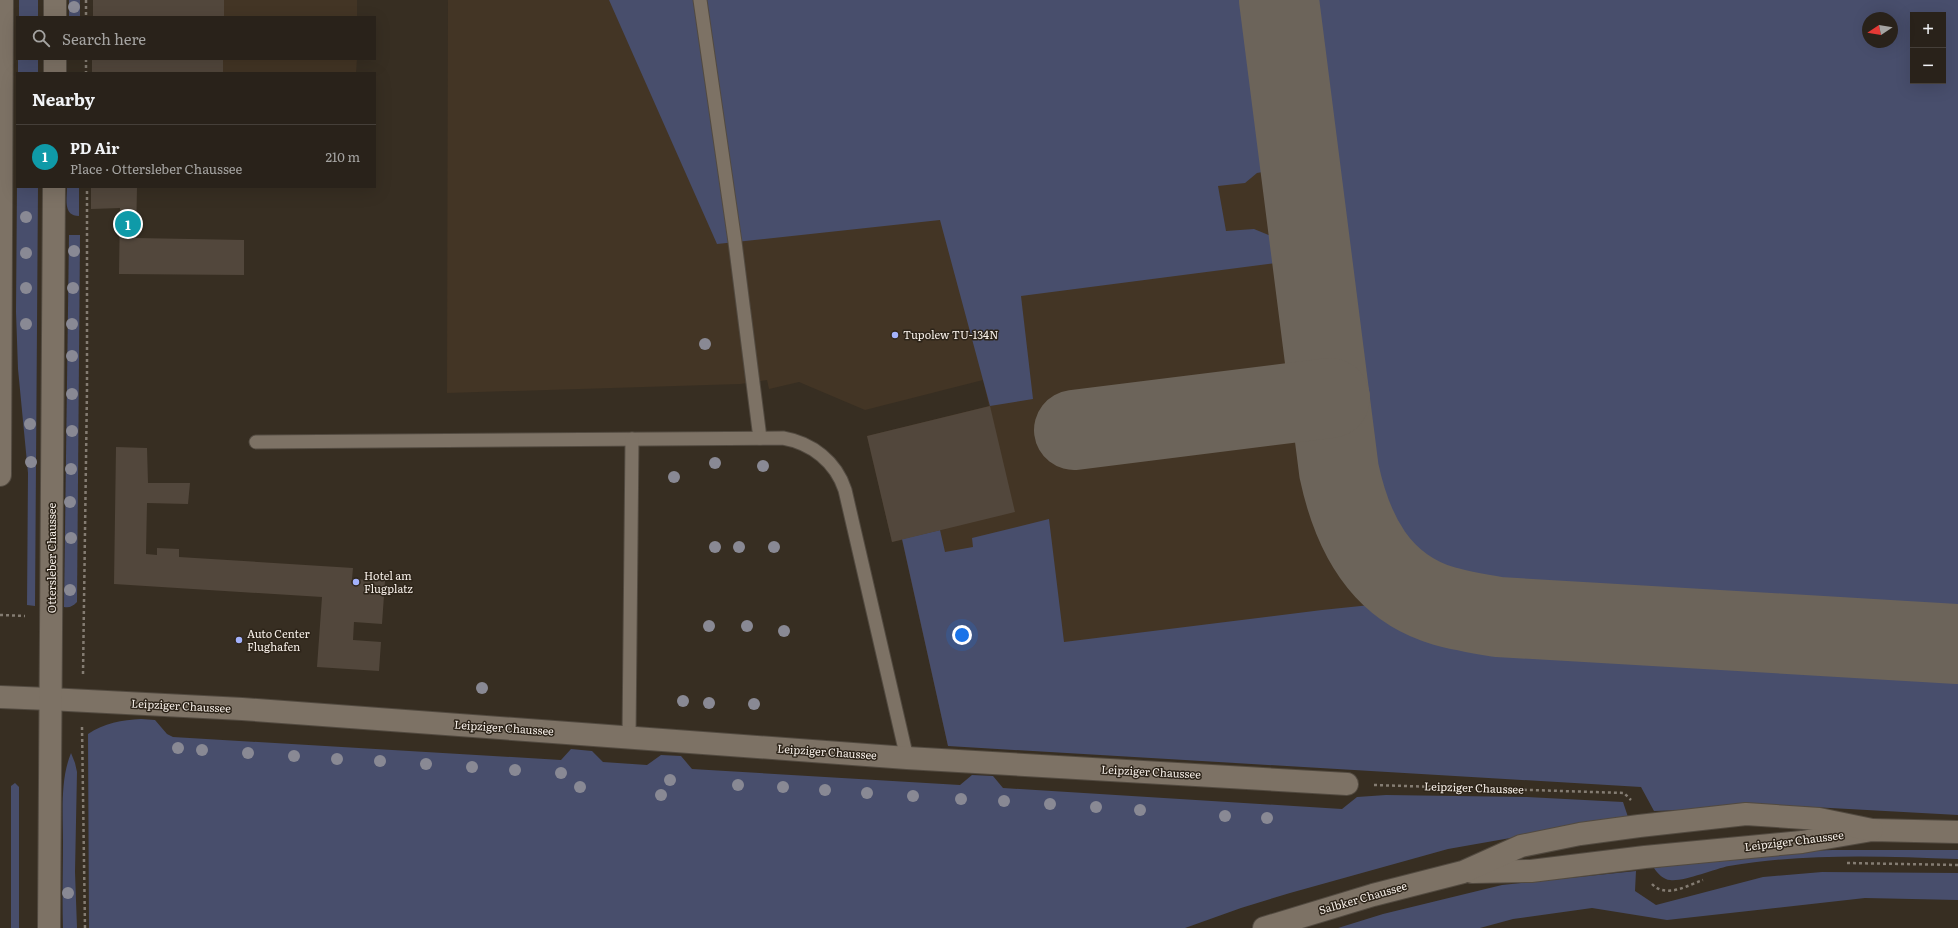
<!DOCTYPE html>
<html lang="en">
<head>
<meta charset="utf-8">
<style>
  body { margin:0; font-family:Literata,serif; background:#312a23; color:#f1f3f6 }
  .controls { position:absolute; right:12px; top:12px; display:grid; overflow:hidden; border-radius:0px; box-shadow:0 4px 16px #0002 }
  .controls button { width:36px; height:36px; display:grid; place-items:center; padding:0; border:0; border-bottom:1px solid #453f39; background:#29221a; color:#f1f3f6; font:20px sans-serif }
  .compass { position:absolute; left:1862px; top:12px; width:36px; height:36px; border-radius:50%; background:#29221a; box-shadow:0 4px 16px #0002; rotate:258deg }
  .you { position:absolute; left:962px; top:635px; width:14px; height:14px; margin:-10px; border:3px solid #fff; border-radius:50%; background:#1a73e8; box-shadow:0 0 0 6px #1a73e833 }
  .badge { display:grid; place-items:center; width:26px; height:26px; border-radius:50%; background:#a3b2fc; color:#fff; font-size:13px; font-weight:700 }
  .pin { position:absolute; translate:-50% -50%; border:2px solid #fff; box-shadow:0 1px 4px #0006 }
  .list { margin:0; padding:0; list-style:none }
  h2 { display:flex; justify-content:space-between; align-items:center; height:52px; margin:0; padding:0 16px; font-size:17px }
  h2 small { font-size:13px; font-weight:400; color:#a5a4a2 }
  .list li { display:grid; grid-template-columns:26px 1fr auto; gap:12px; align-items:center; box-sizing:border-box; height:64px; padding:0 16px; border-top:1px solid #453f39 }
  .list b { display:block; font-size:15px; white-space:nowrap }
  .list p { margin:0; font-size:13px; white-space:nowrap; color:#a5a4a2 }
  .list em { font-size:13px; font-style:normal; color:#a5a4a2 }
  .icon { flex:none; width:22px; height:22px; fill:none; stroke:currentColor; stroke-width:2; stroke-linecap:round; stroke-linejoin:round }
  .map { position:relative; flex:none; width:1958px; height:928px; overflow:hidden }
  .search { position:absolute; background:#29221a; box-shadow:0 4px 16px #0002; left:16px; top:16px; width:360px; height:44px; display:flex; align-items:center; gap:10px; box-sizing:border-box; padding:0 14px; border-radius:0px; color:#a5a4a2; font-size:15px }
  .panel { position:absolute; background:#29221a; box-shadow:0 4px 16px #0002; left:16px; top:72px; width:360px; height:116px; border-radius:0px }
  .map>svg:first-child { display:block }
  .built { fill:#433525; fill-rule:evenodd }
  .green { fill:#484e6c; fill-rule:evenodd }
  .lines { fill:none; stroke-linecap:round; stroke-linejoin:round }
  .taxiway { stroke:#6c645a; stroke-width:80 }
  .building { fill:#52473c }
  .service-casing { stroke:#524a40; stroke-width:15 }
  .minor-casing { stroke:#524a40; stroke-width:24 }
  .secondary-casing { stroke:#524a40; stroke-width:24 }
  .path { stroke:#847c72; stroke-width:2.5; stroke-dasharray:3 3; stroke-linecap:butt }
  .service { stroke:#7d7265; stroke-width:13 }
  .minor { stroke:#7d7265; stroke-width:22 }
  .secondary { stroke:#7d7265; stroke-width:22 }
  .tree { fill:#898994 }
  .poi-dot { fill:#a3b2fc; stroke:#2d2419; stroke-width:1.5 }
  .labels { text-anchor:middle; stroke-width:3; stroke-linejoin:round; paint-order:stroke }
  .poi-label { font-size:11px; fill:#f6efe8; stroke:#2d2419; text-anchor:start }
  .street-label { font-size:11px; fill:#f6efe8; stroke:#2d2419 }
</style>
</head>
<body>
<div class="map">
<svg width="1958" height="928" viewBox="0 0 1958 928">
  <rect width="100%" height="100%" fill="#372e22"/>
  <g class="built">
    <rect x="224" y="0" width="133" height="17"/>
    <path d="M 448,0 L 1958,0 L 1958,783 L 1636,762 L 948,746 L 902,540 L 892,542 L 867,436 L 989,406 L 983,380 L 865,410 L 799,382 L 769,389 L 767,380 L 740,384 L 447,393 ZM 1913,15 L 1943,15 L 1943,81 L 1913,81 ZM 1868,18 L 1892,18 L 1892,42 L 1868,42 Z"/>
    <polygon points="223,59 357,59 356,73 223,73"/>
  </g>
  <g class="green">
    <rect x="19" y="0" width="19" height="17"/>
    <rect x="69" y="0" width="11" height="17"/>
    <polygon points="609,0 1243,0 1268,171 1257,173 1245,183 1218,186 1226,231 1254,229 1271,236 1276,263 1021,296 1033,399 990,406 940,220 717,244"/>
    <path d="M 1314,0 L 1958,0 L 1958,610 L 1508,584 C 1493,582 1476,581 1462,577 C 1416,561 1388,528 1375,482 ZM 1913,15 L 1943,15 L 1943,81 L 1913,81 ZM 1868,18 L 1892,18 L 1892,42 L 1868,42 Z"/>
    <rect x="18" y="59" width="20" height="14"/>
    <polygon points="17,187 38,187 35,606 27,605 28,473 18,369 16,312"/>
    <path d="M 67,187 L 79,187 L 79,216 C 63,216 67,199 67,187 Z"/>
    <path d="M 69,235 L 80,235 L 77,602 C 73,606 70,608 64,607 Z"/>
    <path d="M 1049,519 L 1064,642 L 1322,610 L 1380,604 C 1418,643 1450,646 1502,653 L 1958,679 L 1958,815 L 1794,806 L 1654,811 L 1641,787 L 948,746 L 902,539 L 940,530 L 945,552 L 973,547 L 972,538 Z"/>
    <path d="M 141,719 L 155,720 L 167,734 L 173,737 L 561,760 L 571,749 L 592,751 L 603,762 L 647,765 L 661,755 L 681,756 L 692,769 L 960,785 L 972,775 L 993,776 L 1003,788 L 1342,809 L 1357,797 L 1386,795 L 1527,797 L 1623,802 L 1628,817 L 1448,849 L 1290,893 L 1241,908 L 1185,928 L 89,928 L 88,734 C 104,723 122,720 141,719 Z"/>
    <path d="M 71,753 L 75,763 L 77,772 L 75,872 L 77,928 L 63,928 C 62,899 63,871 63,842 C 63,813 60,780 71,753 Z"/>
    <polygon points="15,783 19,787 19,928 11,928 11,786"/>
    <path d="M 1833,850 L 1958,850 L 1958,859 C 1882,856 1804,853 1729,866 C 1714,869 1683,882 1670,880 C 1664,880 1657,873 1654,868 L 1772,852 Z"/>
    <polygon points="1636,871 1635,891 1656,905 1763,877 1822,872 1958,873 1958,900 1865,898 1667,920 1592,908 1513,919 1480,928 1338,928 1383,914 1502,885"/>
  </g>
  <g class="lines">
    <g class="taxiway">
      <path d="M 1279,0 L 1339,471 C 1352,532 1379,587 1444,606 C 1462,611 1480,614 1498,617 L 1958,644"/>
      <polyline points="1074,430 1330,398"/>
    </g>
  </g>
  <g class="building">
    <rect x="93" y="0" width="131" height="17"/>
    <rect x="92" y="59" width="131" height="14"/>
    <polygon points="91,187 137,187 136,238 244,240 244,275 119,274 120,208 91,209"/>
    <polygon points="990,406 1015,512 892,542 867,436"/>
    <polygon points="116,447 147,448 148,483 190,483 188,504 147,503 146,554 157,555 157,548 179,549 179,557 353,568 352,579 385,581 382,624 354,622 353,640 381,642 379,671 317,667 322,597 114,584"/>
  </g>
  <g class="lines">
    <defs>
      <g id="service">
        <polyline points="700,0 735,242 760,438"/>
        <path d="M 256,442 L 783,438 C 812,443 836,462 845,490 L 907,758"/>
        <polyline points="629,737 632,439"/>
      </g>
      <polyline id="minor" points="49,699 242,709 907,758 1347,784"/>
      <g id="secondary">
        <polyline points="55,17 55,0"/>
        <polyline points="55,73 55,59"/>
        <polyline points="0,475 2,0"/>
        <polyline points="0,697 49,699"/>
        <polyline points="1472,872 1531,871 1645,857 1802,842 1872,830 1958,832"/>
        <polyline points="49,928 54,187"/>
        <polyline points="1264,928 1373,895 1463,872 1521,846 1580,834 1639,826 1746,814 1819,819 1872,830"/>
      </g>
    </defs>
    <use href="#service" class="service-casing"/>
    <use href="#minor" class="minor-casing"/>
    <use href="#secondary" class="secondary-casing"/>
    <g class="path">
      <polyline points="86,0 86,17"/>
      <polyline points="86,59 86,73"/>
      <polyline points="0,615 25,616"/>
      <polyline points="83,674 87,389 87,187"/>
      <polyline points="82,727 85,928"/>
      <polyline points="1374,785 1624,793 1631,800"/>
      <polyline points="1847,863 1958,865"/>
      <path d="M 1652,884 C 1666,899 1688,885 1703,880"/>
    </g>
    <use href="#service" class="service"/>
    <use href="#minor" class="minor"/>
    <use href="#secondary" class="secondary"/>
  </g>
  <g class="tree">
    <circle cx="74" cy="7" r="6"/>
    <circle cx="26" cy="217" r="6"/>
    <circle cx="74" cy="251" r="6"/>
    <circle cx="26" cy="253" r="6"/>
    <circle cx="26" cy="288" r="6"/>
    <circle cx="73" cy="288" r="6"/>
    <circle cx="26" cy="324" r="6"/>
    <circle cx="72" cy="324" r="6"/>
    <circle cx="705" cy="344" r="6"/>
    <circle cx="72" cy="356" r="6"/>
    <circle cx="72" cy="394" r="6"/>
    <circle cx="30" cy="424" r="6"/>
    <circle cx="72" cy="431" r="6"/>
    <circle cx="31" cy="462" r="6"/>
    <circle cx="715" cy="463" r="6"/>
    <circle cx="763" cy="466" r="6"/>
    <circle cx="71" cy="469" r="6"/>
    <circle cx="674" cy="477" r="6"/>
    <circle cx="70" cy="502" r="6"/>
    <circle cx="71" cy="538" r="6"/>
    <circle cx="715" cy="547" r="6"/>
    <circle cx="739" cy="547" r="6"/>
    <circle cx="774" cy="547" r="6"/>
    <circle cx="70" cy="590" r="6"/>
    <circle cx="709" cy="626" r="6"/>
    <circle cx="747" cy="626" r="6"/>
    <circle cx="784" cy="631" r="6"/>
    <circle cx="482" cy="688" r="6"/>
    <circle cx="683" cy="701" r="6"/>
    <circle cx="709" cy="703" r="6"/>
    <circle cx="754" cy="704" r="6"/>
    <circle cx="178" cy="748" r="6"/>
    <circle cx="202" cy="750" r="6"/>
    <circle cx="248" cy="753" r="6"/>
    <circle cx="294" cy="756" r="6"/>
    <circle cx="337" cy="759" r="6"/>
    <circle cx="380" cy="761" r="6"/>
    <circle cx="426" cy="764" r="6"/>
    <circle cx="472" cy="767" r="6"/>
    <circle cx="515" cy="770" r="6"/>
    <circle cx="561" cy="773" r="6"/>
    <circle cx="670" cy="780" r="6"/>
    <circle cx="738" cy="785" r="6"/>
    <circle cx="580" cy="787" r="6"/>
    <circle cx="783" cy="787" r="6"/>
    <circle cx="825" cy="790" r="6"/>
    <circle cx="867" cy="793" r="6"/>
    <circle cx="661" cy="795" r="6"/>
    <circle cx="913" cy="796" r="6"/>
    <circle cx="961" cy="799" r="6"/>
    <circle cx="1004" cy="801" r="6"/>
    <circle cx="1050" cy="804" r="6"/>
    <circle cx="1096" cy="807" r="6"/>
    <circle cx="1140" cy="810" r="6"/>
    <circle cx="1225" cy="816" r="6"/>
    <circle cx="1267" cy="818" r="6"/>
    <circle cx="68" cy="893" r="6"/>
  </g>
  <g class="poi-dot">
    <circle cx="895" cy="335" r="4"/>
    <circle cx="356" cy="582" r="4"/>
    <circle cx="239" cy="640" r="4"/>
  </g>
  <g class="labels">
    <g class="poi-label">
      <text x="903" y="339">Tupolew TU-134N</text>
      <text x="364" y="580">Hotel am<tspan x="364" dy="13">Flugplatz</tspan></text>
      <text x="247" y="638">Auto Center<tspan x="247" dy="13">Flughafen</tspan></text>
    </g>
    <g class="street-label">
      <text transform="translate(52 558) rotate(-90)" y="4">Ottersleber Chaussee</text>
      <text transform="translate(181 706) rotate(3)" y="4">Leipziger Chaussee</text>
      <text transform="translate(504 728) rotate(4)" y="4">Leipziger Chaussee</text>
      <text transform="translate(827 752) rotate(4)" y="4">Leipziger Chaussee</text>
      <text transform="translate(1151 772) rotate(3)" y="4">Leipziger Chaussee</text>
      <text transform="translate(1474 788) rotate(2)" y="4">Leipziger Chaussee</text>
      <text transform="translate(1794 841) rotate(-7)" y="4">Leipziger Chaussee</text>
      <text transform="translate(1363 898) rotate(-16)" y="4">Salbker Chaussee</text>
    </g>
  </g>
</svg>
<div class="controls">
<button>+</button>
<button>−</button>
</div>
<svg class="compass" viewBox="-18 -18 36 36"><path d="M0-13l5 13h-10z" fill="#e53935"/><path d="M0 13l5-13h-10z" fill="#a5a4a2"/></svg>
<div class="you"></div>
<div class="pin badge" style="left:128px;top:224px;background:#0f9aa8">1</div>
<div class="search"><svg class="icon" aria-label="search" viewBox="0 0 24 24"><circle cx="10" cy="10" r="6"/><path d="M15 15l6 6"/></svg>Search here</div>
<section class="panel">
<h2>Nearby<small></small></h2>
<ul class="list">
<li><span class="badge" style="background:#0f9aa8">1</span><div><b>PD Air</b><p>Place · Ottersleber Chaussee</p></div><em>210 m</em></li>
</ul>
</section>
</div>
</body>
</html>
